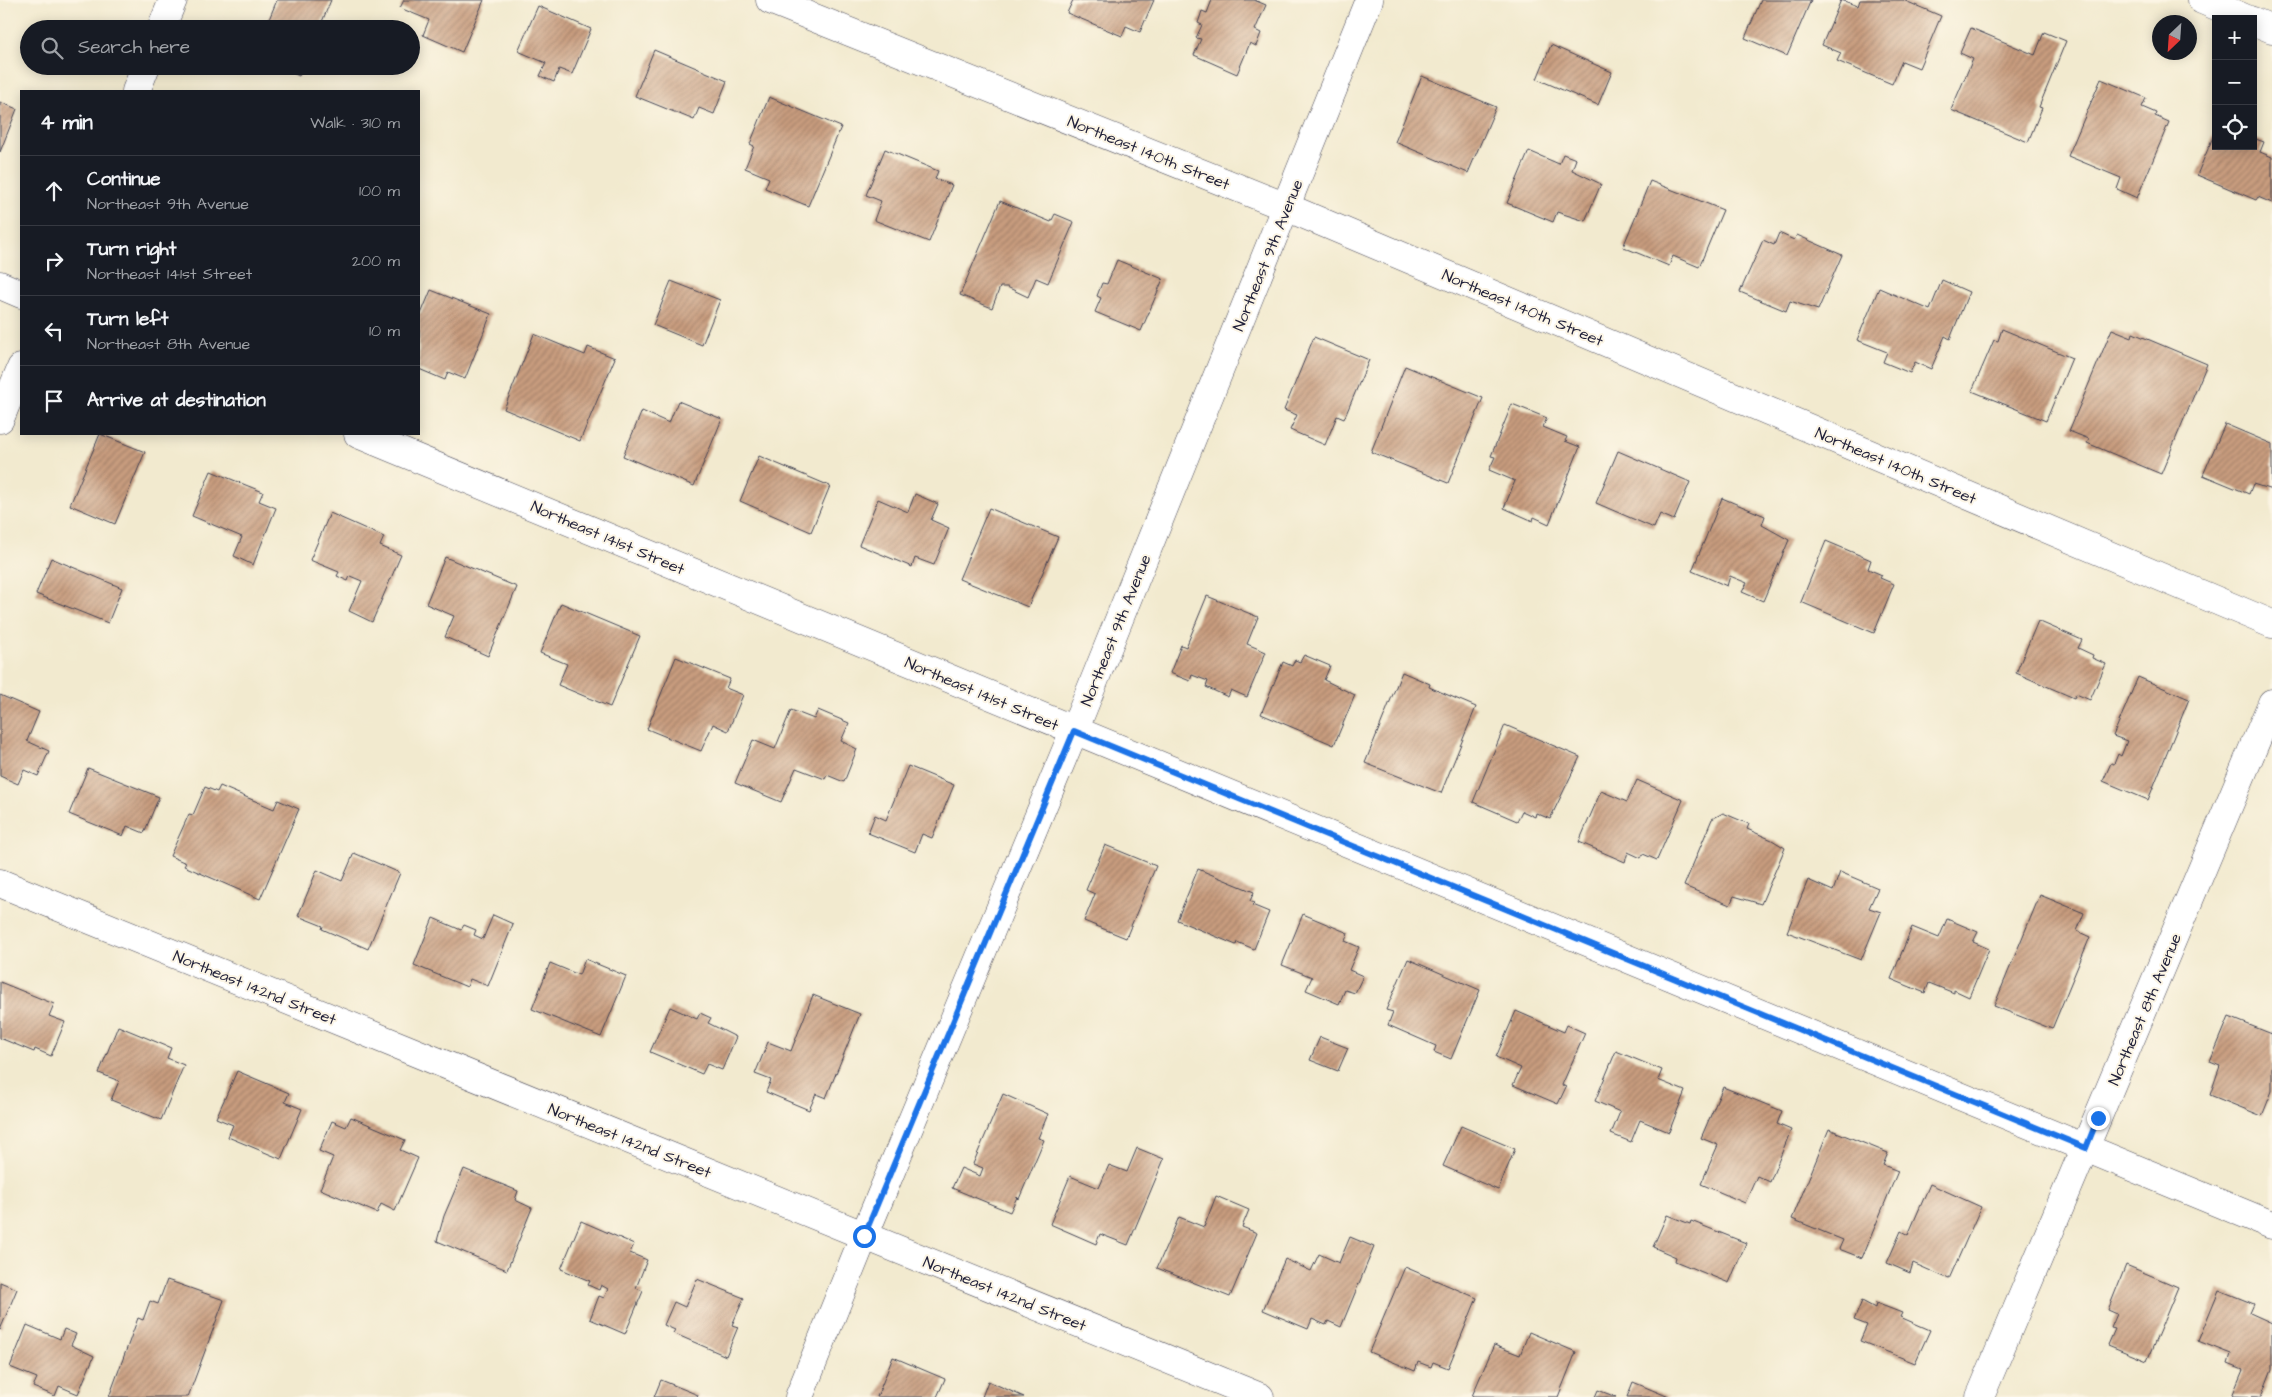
<!DOCTYPE html>
<html lang="en">
<head>
<meta charset="utf-8">
<style>
  body { margin:0; font-family:"Architects Daughter",sans-serif; background:#20242c; color:#f1f3f6 }
  .controls { position:absolute; right:15px; top:15px; display:grid; overflow:hidden; border-radius:0px; box-shadow:0 2px 12px #0003 }
  .controls button { width:45px; height:45px; display:grid; place-items:center; padding:0; border:0; border-bottom:1px solid #363941; background:#171b24; color:#f1f3f6; font:25px sans-serif }
  .compass { position:absolute; left:2152px; top:15px; width:45px; height:45px; border-radius:50%; background:#171b24; box-shadow:0 2px 12px #0003; rotate:205deg }
  .stop { position:absolute; width:15px; height:15px; margin:-11px; border:4px solid #1a73e8; border-radius:50%; background:#fff }
  .stop.end { background:#1a73e8; border-color:#fff; box-shadow:0 1px 5px #0008 }
  .list { margin:0; padding:0; list-style:none }
  h2 { display:flex; justify-content:space-between; align-items:center; height:65px; margin:0; padding:0 20px; font-size:21px }
  h2 small { font-size:16px; font-weight:400; color:#9ea1a6 }
  .list li { display:grid; grid-template-columns:32px 1fr auto; gap:15px; align-items:center; box-sizing:border-box; height:70px; padding:0 20px; border-top:1px solid #363941 }
  .list b { display:block; font-size:19px; white-space:nowrap }
  .list p { margin:0; font-size:16px; white-space:nowrap; color:#9ea1a6 }
  .list em { font-size:16px; font-style:normal; color:#9ea1a6 }
  .icon { flex:none; width:28px; height:28px; fill:none; stroke:currentColor; stroke-width:2; stroke-linecap:round; stroke-linejoin:round }
  .map { position:relative; flex:none; width:2272px; height:1397px; overflow:hidden }
  .search { position:absolute; background:#171b24; box-shadow:0 2px 12px #0003; left:20px; top:20px; width:400px; height:55px; display:flex; align-items:center; gap:12px; box-sizing:border-box; padding:0 18px; border-radius:28px; color:#9ea1a6; font-size:19px }
  .panel { position:absolute; background:#171b24; box-shadow:0 2px 12px #0003; left:20px; top:90px; width:400px; height:345px; border-radius:0px }
  .map>svg:first-child { display:block }
  .building { fill:url(#building-hatch) }
  .lines { fill:none; stroke-linecap:round; stroke-linejoin:round }
  .minor-casing { stroke:#414051; stroke-width:29 }
  .tertiary-casing { stroke:#414051; stroke-width:29 }
  .minor { stroke:#fff; stroke-width:28 }
  .tertiary { stroke:#fff; stroke-width:28 }
  .route { stroke:#1a73e8; stroke-width:6 }
  .labels { text-anchor:middle; stroke-width:4; stroke-linejoin:round; paint-order:stroke }
  .street-label { font-size:16px; fill:#22223b; stroke:#fcf5e5 }
</style>
</head>
<body>
<div class="map">
<svg width="2272" height="1397" viewBox="0 0 2272 1397">
  <defs>
    <pattern id="building-hatch" width="6" height="6" patternUnits="userSpaceOnUse" patternTransform="scale(1.25)"><rect width="6" height="6" fill="#c89c7e"/><path d="M-1 1l2-2M0 6l6-6M5 7l2-2" fill="none" stroke="#a27f68"/></pattern>
  </defs>
  <rect width="100%" height="100%" fill="#fcf5e5"/>
  <filter id="ink" filterUnits="userSpaceOnUse"><feTurbulence type="fractalNoise" baseFrequency=".02" numOctaves="2"/><feDisplacementMap in="SourceGraphic" scale="10" xChannelSelector="R" yChannelSelector="G"/><feConvolveMatrix kernelMatrix="1 2 1 2 8 2 1 2 1" color-interpolation-filters="sRGB"/></filter>
  <filter id="wash" filterUnits="userSpaceOnUse"><feTurbulence type="fractalNoise" baseFrequency=".0096" numOctaves="4" result="noise"/><feDisplacementMap in="SourceGraphic" scale="20" xChannelSelector="R" yChannelSelector="G"/><feGaussianBlur stdDeviation="1.12" result="paint"/><feColorMatrix in="noise" values="0 0 0 0 0 0 0 0 0 0 0 0 0 0 0 0 0 1.4 0 .05"/><feComposite in="paint" operator="in"/></filter>
  <g filter="url(#wash)">
    <rect width="100%" height="100%" fill="#f2eacf"/>
    <g id="blocks">
      <g class="building">
        <polygon points="277,0 331,0 319,29 265,29"/>
        <polygon points="404,0 484,0 462,52 423,35 429,20 400,8"/>
        <polygon points="1073,0 1154,0 1140,32 1126,26 1122,36 1067,13"/>
        <polygon points="1212,0 1254,0 1266,5 1255,30 1261,33 1256,46 1250,43 1237,74 1194,55 1201,39 1196,38 1202,25 1198,23 1202,11 1207,13"/>
        <polygon points="1761,0 1811,0 1787,56 1745,38"/>
        <polygon points="1841,0 1858,6 1860,0 1903,0 1941,16 1919,68 1902,61 1892,84 1837,61 1841,53 1822,45"/>
        <polygon points="538,6 591,29 572,74 559,69 554,82 540,76 546,63 518,51"/>
        <polygon points="1971,28 2035,55 2044,32 2066,41 2039,107 2042,108 2028,142 1951,110 1973,59 1960,53"/>
        <polygon points="1551,45 1612,72 1598,105 1537,79"/>
        <polygon points="654,50 727,81 714,114 699,108 694,120 635,96"/>
        <polygon points="277,66 310,66 308,72 302,69 299,76"/>
        <polygon points="1422,76 1496,107 1468,173 1395,142"/>
        <polygon points="2101,79 2146,98 2142,107 2156,113 2155,116 2169,122 2137,198 2117,189 2121,178 2068,156"/>
        <polygon points="769,97 841,127 808,206 765,188 769,178 745,168 754,146 750,144"/>
        <polygon points="0,102 17,109 0,152"/>
        <polygon points="2216,130 2216,146 2253,146 2253,138 2264,142 2260,152 2272,157 2272,203 2258,197 2256,200 2197,175"/>
        <polygon points="885,149 938,171 935,179 952,185 929,242 874,220 881,201 866,195"/>
        <polygon points="1529,151 1559,164 1563,154 1576,159 1572,170 1601,184 1585,221 1557,212 1553,222 1507,203"/>
        <polygon points="1650,181 1723,210 1699,267 1673,256 1669,266 1623,247"/>
        <polygon points="1000,201 1051,222 1055,214 1074,222 1048,283 1036,278 1028,297 1007,287 1000,287 992,308 960,295"/>
        <polygon points="1779,233 1794,240 1797,235 1842,255 1818,310 1790,301 1786,311 1740,292 1763,240 1774,245"/>
        <polygon points="1117,260 1163,279 1141,331 1095,312 1101,298 1097,296 1102,283 1107,284"/>
        <polygon points="1942,280 1969,292 1950,339 1945,336 1931,369 1915,362 1910,373 1883,362 1887,352 1857,340 1879,288 1930,310"/>
        <polygon points="671,281 720,300 702,345 653,325"/>
        <polygon points="431,290 491,314 465,379 448,372 445,380 419,369 419,313 421,314"/>
        <polygon points="2002,329 2072,358 2046,421 1972,391 1994,340 1998,341"/>
        <polygon points="2112,329 2132,337 2133,333 2207,364 2161,474 2087,443 2089,439 2069,431"/>
        <polygon points="534,334 585,355 588,347 615,358 580,441 504,409"/>
        <polygon points="1314,337 1369,360 1344,419 1337,416 1325,445 1290,430 1297,415 1284,410"/>
        <polygon points="1405,366 1483,398 1448,483 1371,452"/>
        <polygon points="678,401 722,419 694,486 623,456 642,411 669,423"/>
        <polygon points="1512,404 1547,418 1543,427 1567,437 1565,441 1580,447 1549,524 1534,517 1533,521 1504,508 1515,481 1489,470 1495,457 1491,456"/>
        <polygon points="2225,424 2272,444 2272,490 2253,484 2249,494 2203,475"/>
        <polygon points="100,434 145,452 115,524 70,505"/>
        <polygon points="1618,451 1690,482 1674,520 1660,514 1654,528 1596,503"/>
        <polygon points="759,456 830,486 811,532 740,501"/>
        <polygon points="211,471 263,492 259,501 276,508 253,565 234,556 242,537 192,516"/>
        <polygon points="915,494 938,504 931,520 949,528 934,565 915,558 912,567 859,545 878,499 908,512"/>
        <polygon points="1722,498 1765,516 1762,525 1789,540 1763,601 1742,592 1747,583 1730,576 1727,586 1692,571"/>
        <polygon points="989,508 1058,537 1028,607 959,579"/>
        <polygon points="330,513 384,537 380,546 401,555 372,622 349,611 362,581 350,576 348,581 337,576 339,572 310,560"/>
        <polygon points="1826,541 1871,560 1868,569 1882,575 1880,578 1894,584 1874,633 1801,602"/>
        <polygon points="445,557 517,587 488,656 445,637 454,616 426,604"/>
        <polygon points="51,558 122,588 108,623 36,594"/>
        <polygon points="1207,596 1258,617 1247,644 1266,652 1247,697 1231,690 1228,697 1206,687 1208,681 1192,675 1190,681 1170,673 1181,645 1186,647"/>
        <polygon points="561,603 640,636 610,707 558,685 567,664 540,653"/>
        <polygon points="2038,621 2082,640 2078,648 2093,655 2092,658 2106,664 2090,700 2076,694 2074,698 2016,673"/>
        <polygon points="1304,655 1330,666 1324,680 1355,695 1334,745 1261,714 1283,662 1292,666 1295,660 1300,662"/>
        <polygon points="676,657 730,679 726,688 743,695 728,731 713,724 701,751 647,729"/>
        <polygon points="1402,672 1430,684 1429,687 1476,707 1441,793 1365,763"/>
        <polygon points="2138,677 2189,699 2148,800 2103,781 2111,763 2114,764 2118,754 2121,756 2127,741 2113,736"/>
        <polygon points="0,695 39,712 27,741 49,751 38,776 24,770 18,784 0,776"/>
        <polygon points="791,710 814,719 818,710 849,723 841,741 857,749 844,782 827,775 825,779 796,768 781,802 735,783 753,740 775,749"/>
        <polygon points="1505,725 1580,757 1550,819 1536,813 1535,817 1522,811 1517,821 1473,802"/>
        <polygon points="908,766 954,785 932,838 922,834 915,852 868,833 875,815 886,820"/>
        <polygon points="88,768 159,797 144,833 127,826 123,836 69,814"/>
        <polygon points="1637,780 1683,800 1657,860 1643,854 1641,858 1628,852 1625,862 1579,842 1601,791 1627,802"/>
        <polygon points="220,786 274,809 278,800 299,809 260,899 184,866 186,863 170,856 189,814 193,815 205,787 217,792"/>
        <polygon points="1723,813 1749,824 1747,829 1772,840 1785,848 1761,904 1734,896 1730,905 1684,886 1712,819"/>
        <polygon points="1105,845 1156,866 1126,938 1084,921 1095,894 1086,890"/>
        <polygon points="354,853 400,873 368,949 322,929 323,926 298,916 317,870 342,881"/>
        <polygon points="1198,869 1254,892 1250,901 1254,903 1252,905 1269,912 1254,949 1237,942 1236,945 1177,920"/>
        <polygon points="1840,872 1878,888 1869,908 1881,912 1861,960 1787,932 1808,880 1833,891"/>
        <polygon points="2040,895 2084,913 2077,931 2090,937 2052,1029 1994,1006"/>
        <polygon points="1303,914 1348,933 1345,941 1359,947 1349,970 1363,976 1355,993 1345,990 1339,1004 1306,990 1312,977 1282,965"/>
        <polygon points="493,915 513,924 488,986 470,979 467,987 414,965 433,918 461,930 464,925 476,930 474,935 483,939"/>
        <polygon points="1947,919 1978,932 1973,942 1989,949 1969,997 1954,990 1954,993 1929,983 1925,993 1891,979 1912,927 1939,938"/>
        <polygon points="585,959 626,976 601,1037 532,1009 550,963 579,975"/>
        <polygon points="1408,959 1480,990 1451,1059 1434,1052 1436,1046 1388,1025 1393,1012 1386,1010"/>
        <polygon points="0,982 54,1004 49,1016 65,1022 51,1056 35,1049 34,1052 0,1038"/>
        <polygon points="813,995 860,1014 826,1098 816,1094 809,1110 766,1092 771,1080 755,1074 768,1042 791,1051"/>
        <polygon points="670,1007 697,1019 700,1013 711,1018 708,1023 736,1037 722,1070 707,1064 702,1074 650,1052"/>
        <polygon points="1516,1011 1564,1032 1567,1025 1585,1033 1562,1085 1566,1087 1558,1104 1513,1085 1521,1068 1496,1057"/>
        <polygon points="2229,1017 2272,1034 2272,1091 2262,1116 2210,1095 2220,1066 2210,1062"/>
        <polygon points="118,1026 171,1048 167,1058 184,1065 161,1120 111,1100 119,1081 99,1073"/>
        <polygon points="1320,1037 1348,1048 1338,1071 1310,1060"/>
        <polygon points="1616,1051 1662,1070 1658,1080 1685,1091 1669,1132 1640,1120 1631,1142 1611,1134 1620,1112 1595,1101"/>
        <polygon points="237,1071 289,1093 285,1102 302,1109 281,1159 228,1137 233,1125 216,1118"/>
        <polygon points="1723,1087 1782,1111 1777,1124 1791,1130 1770,1182 1757,1176 1745,1203 1701,1184 1718,1145 1701,1138"/>
        <polygon points="1003,1094 1048,1114 1038,1138 1044,1140 1019,1199 1017,1197 1010,1212 952,1188 961,1168 980,1176 983,1168 973,1164"/>
        <polygon points="351,1117 405,1140 400,1150 418,1158 395,1211 381,1204 377,1213 320,1189 333,1157 319,1151 332,1121 346,1127"/>
        <polygon points="1461,1126 1515,1149 1498,1190 1443,1166"/>
        <polygon points="1829,1129 1888,1153 1883,1165 1898,1171 1862,1258 1839,1249 1843,1240 1792,1219"/>
        <polygon points="1137,1148 1164,1159 1128,1245 1100,1234 1096,1244 1050,1224 1070,1176 1099,1188 1109,1165 1127,1172"/>
        <polygon points="464,1169 518,1191 515,1200 532,1208 507,1270 437,1241 444,1216"/>
        <polygon points="1930,1184 1981,1207 1949,1279 1913,1263 1910,1273 1887,1263 1901,1231 1908,1235"/>
        <polygon points="1216,1196 1249,1210 1242,1227 1257,1233 1230,1297 1157,1268 1179,1217 1204,1227"/>
        <polygon points="1667,1215 1690,1224 1691,1221 1746,1243 1729,1283 1675,1261 1676,1257 1653,1247"/>
        <polygon points="581,1221 634,1244 630,1253 647,1260 636,1288 643,1291 625,1334 590,1319 599,1296 604,1298 608,1289 601,1285 599,1290 588,1285 590,1281 561,1269"/>
        <polygon points="1350,1237 1374,1247 1341,1327 1328,1321 1326,1325 1312,1319 1308,1329 1263,1310 1285,1259 1311,1271 1319,1254 1339,1263"/>
        <polygon points="2126,1265 2178,1287 2147,1361 2108,1345 2115,1329 2111,1328 2117,1314 2108,1310"/>
        <polygon points="1405,1267 1477,1298 1448,1368 1433,1362 1431,1367 1418,1362 1415,1371 1369,1352"/>
        <polygon points="697,1279 744,1298 732,1325 738,1327 726,1356 673,1333 675,1330 664,1325 674,1302 685,1307"/>
        <polygon points="167,1280 224,1300 188,1397 109,1397 138,1318 143,1320 150,1301 158,1304"/>
        <polygon points="0,1282 17,1289 0,1330"/>
        <polygon points="2219,1290 2254,1304 2250,1313 2272,1323 2272,1369 2261,1397 2232,1396 2243,1370 2228,1364 2231,1354 2198,1341"/>
        <polygon points="1862,1301 1875,1308 1876,1303 1902,1313 1900,1317 1930,1330 1915,1363 1860,1341 1867,1325 1854,1320"/>
        <polygon points="27,1325 60,1339 64,1329 76,1334 71,1345 94,1356 78,1394 59,1386 55,1396 33,1387 37,1378 10,1367"/>
        <polygon points="1529,1332 1576,1352 1558,1397 1472,1396 1494,1345 1520,1355"/>
        <polygon points="893,1357 945,1379 937,1397 877,1397"/>
        <polygon points="661,1380 698,1395 697,1397 654,1397"/>
        <polygon points="988,1381 1024,1397 982,1397"/>
        <polygon points="1633,1382 1669,1397 1627,1397"/>
        <polygon points="1598,1390 1616,1397 1595,1397"/>
      </g>
    </g>
  </g>
  <g filter="url(#ink)">
    <use href="#blocks" fill-opacity="0" stroke="#414051" stroke-width="1"/>
    <g class="lines">
      <defs>
        <g id="minor">
          <polyline points="770,0 1286,207 2272,624"/>
          <polyline points="2202,0 2247,19"/>
          <polyline points="2253,21 2272,29"/>
          <polyline points="0,883 1260,1397"/>
          <polyline points="799,1397 864,1236 1074,731 1369,0"/>
        </g>
        <g id="tertiary">
          <polyline points="161,29 173,0"/>
          <polyline points="136,91 146,66"/>
          <polyline points="0,285 21,294"/>
          <polyline points="0,419 21,368"/>
          <polyline points="358,434 2272,1225"/>
          <polyline points="1980,1397 2272,703"/>
        </g>
      </defs>
      <use href="#minor" class="minor-casing"/>
      <use href="#tertiary" class="tertiary-casing"/>
      <use href="#minor" class="minor"/>
      <use href="#tertiary" class="tertiary"/>
    </g>
  </g>
  <g class="lines" filter="url(#ink)">
    <polyline class="route" points="864,1236 1074,731 2086,1148 2098,1118"/>
  </g>
  <g class="labels">
    <g class="street-label">
      <text transform="translate(1149 152) rotate(22)" y="6">Northeast 140th Street</text>
      <text transform="translate(1267 255) rotate(-68)" y="6">Northeast 9th Avenue</text>
      <text transform="translate(1523 307) rotate(23)" y="6">Northeast 140th Street</text>
      <text transform="translate(1896 465) rotate(23)" y="6">Northeast 140th Street</text>
      <text transform="translate(608 537) rotate(23)" y="6">Northeast 141st Street</text>
      <text transform="translate(1115 630) rotate(-68)" y="6">Northeast 9th Avenue</text>
      <text transform="translate(982 693) rotate(23)" y="6">Northeast 141st Street</text>
      <text transform="translate(255 987) rotate(22)" y="6">Northeast 142nd Street</text>
      <text transform="translate(2144 1009) rotate(-67)" y="6">Northeast 8th Avenue</text>
      <text transform="translate(630 1140) rotate(22)" y="6">Northeast 142nd Street</text>
      <text transform="translate(1005 1293) rotate(22)" y="6">Northeast 142nd Street</text>
    </g>
  </g>
</svg>
<div class="controls">
<button>+</button>
<button>−</button>
<button><svg class="icon" aria-label="locate" viewBox="0 0 24 24"><circle cx="12" cy="12" r="6"/><path d="M12 2v4M12 18v4M2 12h4M18 12h4"/></svg></button>
</div>
<svg class="compass" viewBox="-18 -18 36 36"><path d="M0-13l5 13h-10z" fill="#e53935"/><path d="M0 13l5-13h-10z" fill="#9ea1a6"/></svg>
<div class="stop" style="left:864px;top:1236px"></div>
<div class="stop end" style="left:2098px;top:1118px"></div>
<div class="search"><svg class="icon" aria-label="search" viewBox="0 0 24 24"><circle cx="10" cy="10" r="6"/><path d="M15 15l6 6"/></svg>Search here</div>
<section class="panel">
<h2>4 min<small>Walk · 310 m</small></h2>
<ul class="list">
<li><svg class="icon" aria-label="ahead" viewBox="0 0 24 24"><path d="M12 20V5M6 11l6-6 6 6"/></svg><div><b>Continue</b><p>Northeast 9th Avenue</p></div><em>100 m</em></li>
<li><svg class="icon" aria-label="right" viewBox="0 0 24 24"><path d="M7 20v-9h11M14 6l5 5-5 5"/></svg><div><b>Turn right</b><p>Northeast 141st Street</p></div><em>200 m</em></li>
<li><svg class="icon" aria-label="left" viewBox="0 0 24 24"><path d="M17 20v-9H6M10 6l-5 5 5 5"/></svg><div><b>Turn left</b><p>Northeast 8th Avenue</p></div><em>10 m</em></li>
<li><svg class="icon" aria-label="arrive" viewBox="0 0 24 24"><path d="M6 21V4h12l-3 4 3 4H6"/></svg><div><b>Arrive at destination</b></div></li>
</ul>
</section>
</div>
</body>
</html>
